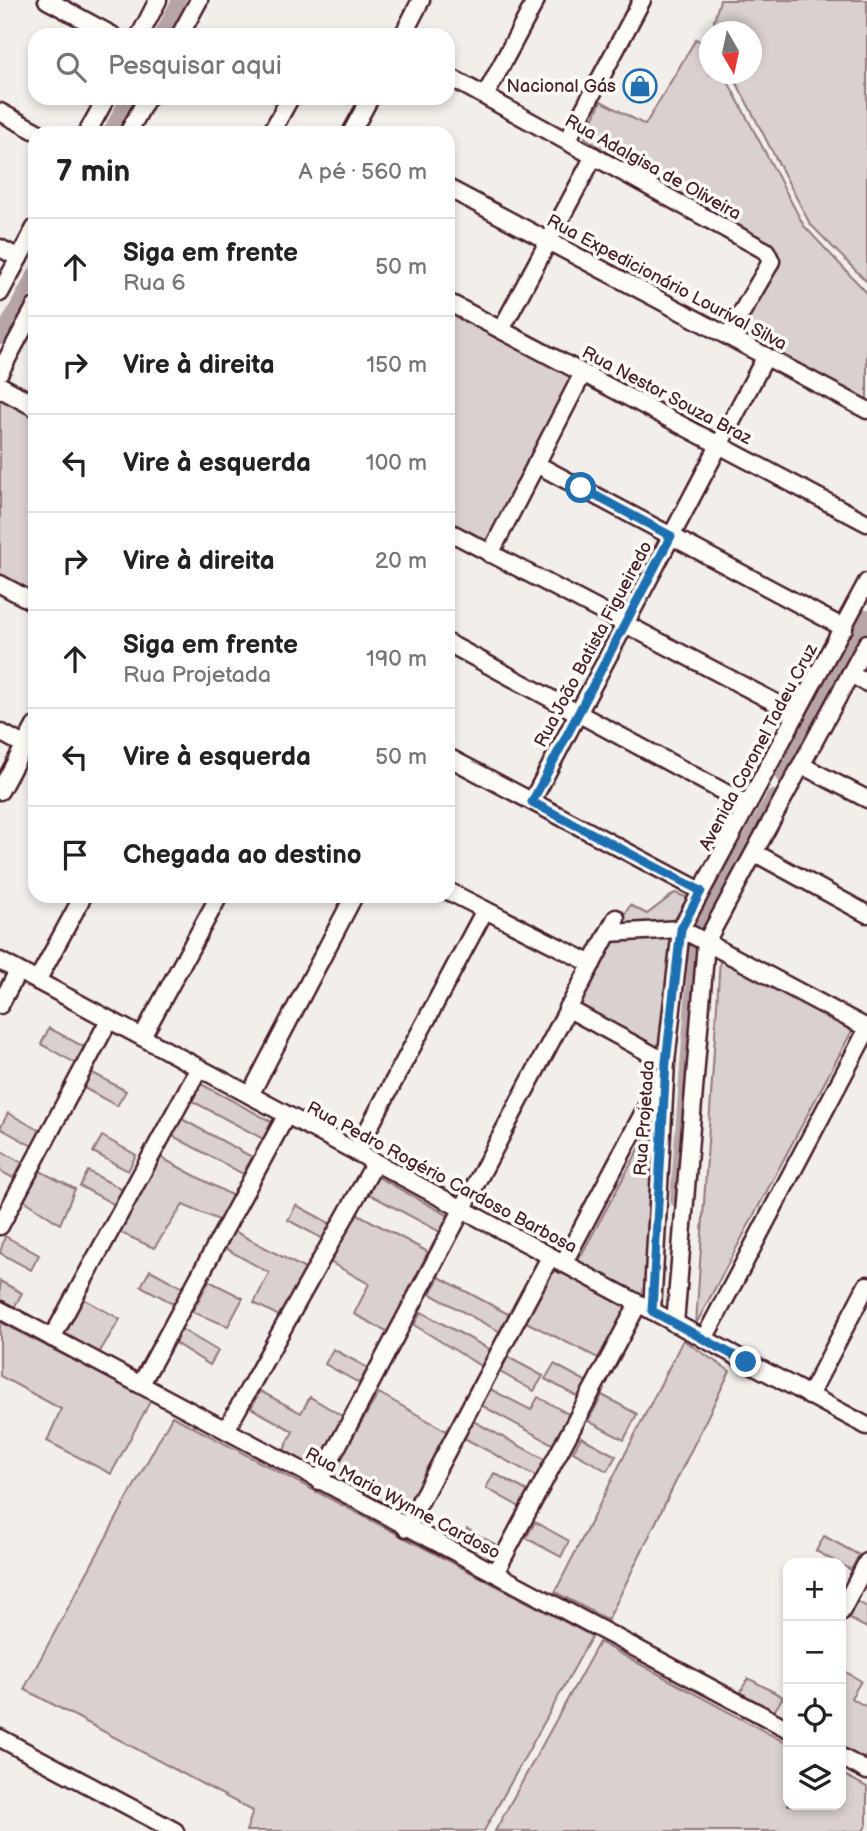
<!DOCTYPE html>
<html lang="pt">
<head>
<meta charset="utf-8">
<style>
  body { margin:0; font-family:"Balsamiq Sans",sans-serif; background:#f6f6f6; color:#222 }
  .controls { position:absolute; right:21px; bottom:21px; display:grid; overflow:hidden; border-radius:14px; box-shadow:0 4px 10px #0003 }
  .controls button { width:63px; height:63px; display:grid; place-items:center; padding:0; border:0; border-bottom:2px solid #e0e0e0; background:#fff; color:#222; font:35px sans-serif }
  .compass { position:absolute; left:699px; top:21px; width:63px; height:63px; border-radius:50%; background:#fff; box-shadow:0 4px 10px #0003; rotate:171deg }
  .stop { position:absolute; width:21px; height:21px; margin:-16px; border:5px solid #1f6fb2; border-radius:50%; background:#fff }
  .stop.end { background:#1f6fb2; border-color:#fff; box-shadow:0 2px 7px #0008 }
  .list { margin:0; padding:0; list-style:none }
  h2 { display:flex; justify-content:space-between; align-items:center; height:91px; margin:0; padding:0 28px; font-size:30px }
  h2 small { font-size:23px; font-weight:400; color:#767676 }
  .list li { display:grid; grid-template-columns:46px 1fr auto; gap:21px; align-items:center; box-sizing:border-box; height:98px; padding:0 28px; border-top:2px solid #e0e0e0 }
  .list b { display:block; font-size:26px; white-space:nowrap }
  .list p { margin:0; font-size:23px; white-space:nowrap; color:#767676 }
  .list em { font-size:23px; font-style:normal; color:#767676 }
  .icon { flex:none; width:38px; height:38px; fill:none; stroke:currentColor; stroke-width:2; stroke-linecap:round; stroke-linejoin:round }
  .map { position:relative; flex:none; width:867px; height:1831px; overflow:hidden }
  .search { position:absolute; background:#fff; box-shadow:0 4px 10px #0003; left:28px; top:28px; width:427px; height:77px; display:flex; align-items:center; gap:18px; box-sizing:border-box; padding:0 24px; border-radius:21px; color:#767676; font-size:26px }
  .panel { position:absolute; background:#fff; box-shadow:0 4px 10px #0003; left:28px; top:126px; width:427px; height:777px; border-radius:21px }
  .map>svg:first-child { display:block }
  .green { fill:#d9d0cf; stroke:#92787d; stroke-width:2 }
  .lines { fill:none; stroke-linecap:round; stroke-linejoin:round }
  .canal { stroke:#b7a5a6; stroke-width:14 }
  .minor-casing { stroke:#4a1f2b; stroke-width:21 }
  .tertiary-casing { stroke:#4a1f2b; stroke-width:24 }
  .minor { stroke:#fdfcf7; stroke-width:16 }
  .tertiary { stroke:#fdfcf7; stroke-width:19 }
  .route { stroke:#1f6fb2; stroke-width:9 }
  .labels { text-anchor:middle; stroke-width:7; stroke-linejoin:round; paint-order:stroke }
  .poi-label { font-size:18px; fill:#4a1f2b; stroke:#fdfcf7; text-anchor:end }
  .street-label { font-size:18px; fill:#4a1f2b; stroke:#fdfcf7 }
</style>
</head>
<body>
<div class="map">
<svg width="867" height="1831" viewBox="0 0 867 1831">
  <rect width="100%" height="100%" fill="#f2efeb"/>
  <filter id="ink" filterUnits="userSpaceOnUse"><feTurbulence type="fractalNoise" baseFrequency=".0143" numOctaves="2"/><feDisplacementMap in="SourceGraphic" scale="14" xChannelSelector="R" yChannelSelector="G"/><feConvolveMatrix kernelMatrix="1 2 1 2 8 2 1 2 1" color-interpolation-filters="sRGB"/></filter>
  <g filter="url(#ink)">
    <g class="green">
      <polygon points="720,0 867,0 867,282 810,224 732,74 752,74 752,32 715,31 714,21"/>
      <polygon points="696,39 709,47 710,74 724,74 804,226 867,293 867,410 728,336 768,267 766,251 585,138 601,101 645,125"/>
      <polygon points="448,311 575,377 487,545 448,524"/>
      <polygon points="0,398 35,416 35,595 0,577"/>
      <polygon points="675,893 691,899 662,1052 576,1008 630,905 647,914"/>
      <polygon points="720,959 853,1029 696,1324"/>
      <polygon points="49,1028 84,1047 75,1063 41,1044"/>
      <polygon points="91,1072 126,1091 117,1106 82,1087"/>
      <polygon points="201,1084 274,1123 265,1140 192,1101"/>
      <polygon points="8,1113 42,1132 34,1147 0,1128"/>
      <polygon points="658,1114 645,1297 578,1261"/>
      <polygon points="180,1118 252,1157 243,1174 171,1135"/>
      <polygon points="102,1136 136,1155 128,1171 93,1152"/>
      <polygon points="0,1150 22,1163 13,1178 0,1171"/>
      <polygon points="160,1157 233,1196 221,1221 183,1205 154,1248 119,1232"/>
      <polygon points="40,1171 75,1189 60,1224 24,1200"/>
      <polygon points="88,1171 123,1190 115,1205 80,1186"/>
      <polygon points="378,1177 451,1217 442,1233 369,1194"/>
      <polygon points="296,1205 331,1224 323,1239 288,1220"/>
      <polygon points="356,1213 428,1252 388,1332 354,1314 369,1284 330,1262"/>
      <polygon points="234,1231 307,1270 281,1317 254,1303 269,1273 225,1248"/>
      <polygon points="5,1236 39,1255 31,1270 0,1253"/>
      <polygon points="555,1269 627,1308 600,1359 526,1322"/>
      <polygon points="150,1270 185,1289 176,1305 141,1286"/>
      <polygon points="439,1277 512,1316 502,1333 430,1294"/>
      <polygon points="0,1281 22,1293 14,1308 0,1301"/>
      <polygon points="209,1281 243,1298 228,1326 192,1312"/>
      <polygon points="84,1299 120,1319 99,1353 65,1334"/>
      <polygon points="421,1312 493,1351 484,1368 414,1325"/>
      <polygon points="0,1322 151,1400 111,1474 47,1441 61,1409 0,1376"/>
      <polygon points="181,1329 218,1351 210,1365 175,1343"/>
      <polygon points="683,1340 730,1371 608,1620 555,1592"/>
      <polygon points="333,1349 368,1368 359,1383 325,1364"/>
      <polygon points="508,1357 543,1376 534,1391 500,1372"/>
      <polygon points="554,1364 589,1383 580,1398 545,1379"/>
      <polygon points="490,1389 531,1410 538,1397 570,1415 554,1445 481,1405"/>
      <polygon points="260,1391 301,1413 310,1397 344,1417 316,1469 284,1450 293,1431 251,1408"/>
      <polygon points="379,1393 448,1432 403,1513 330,1474"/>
      <polygon points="602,1395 637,1414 624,1440 588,1421"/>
      <polygon points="172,1416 592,1636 484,1831 246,1831 253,1811 24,1689"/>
      <polygon points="473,1421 546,1460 537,1477 464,1438"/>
      <polygon points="581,1437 616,1456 607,1471 573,1452"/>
      <polygon points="494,1473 529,1492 520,1507 486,1488"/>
      <polygon points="535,1522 569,1541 561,1557 526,1538"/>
      <polygon points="467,1529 502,1548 494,1563 459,1544"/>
      <polygon points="824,1536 859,1555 851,1570 816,1551"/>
      <polygon points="857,1601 867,1607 867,1628 848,1618"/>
      <polygon points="599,1642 788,1744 788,1805 841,1805 841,1773 867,1787 867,1824 863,1831 495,1831"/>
      <polygon points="841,1669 861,1681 851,1698 867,1707 867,1754 863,1760 841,1748"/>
      <polygon points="748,1678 783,1697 774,1712 740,1693"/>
    </g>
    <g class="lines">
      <g class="canal">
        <polyline points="161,35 179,0"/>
        <polyline points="109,133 128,98"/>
        <polyline points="0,338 35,273"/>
        <polyline points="783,776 867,616"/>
        <polyline points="701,925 773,797"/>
        <polyline points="677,1200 696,946"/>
      </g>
      <defs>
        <g id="minor">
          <polyline points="47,0 112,35"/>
          <polyline points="140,35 158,0"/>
          <polyline points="180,35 199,0"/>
          <polyline points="403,35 421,0"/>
          <polyline points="448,76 766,251 771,261 768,267 728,336"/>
          <polyline points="485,96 536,0"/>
          <polyline points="0,112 39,133"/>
          <polyline points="87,133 106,98"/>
          <polyline points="128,133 147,98"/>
          <polyline points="271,133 289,100"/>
          <polyline points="351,133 370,98"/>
          <polyline points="567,141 642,0"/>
          <polyline points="448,188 867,410"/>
          <polyline points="0,248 19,258"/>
          <polyline points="0,293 35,228"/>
          <polyline points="448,302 867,523"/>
          <polyline points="501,330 594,156"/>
          <polyline points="0,372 35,307"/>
          <polyline points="536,464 844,628"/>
          <polyline points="448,531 797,714"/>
          <polyline points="490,554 583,373"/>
          <polyline points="0,584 35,603"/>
          <polyline points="448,643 748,805"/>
          <polyline points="850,674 867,683"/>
          <polyline points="0,732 24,745"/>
          <polyline points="448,757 701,891"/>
          <polyline points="801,765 867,799"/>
          <polyline points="0,791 35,726"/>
          <polyline points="532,801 766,356"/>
          <polyline points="755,853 867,914"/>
          <polyline points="448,891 592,964"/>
          <polyline points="681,929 867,1028"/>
          <polyline points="608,933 681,929"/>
          <polyline points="0,961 867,1426"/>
          <polyline points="37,981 83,896"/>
          <polyline points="0,1005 18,971"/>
          <polyline points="567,1008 666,1062"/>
          <polyline points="142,1037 219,896"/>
          <polyline points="250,1095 354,896"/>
          <polyline points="356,1152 485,910"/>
          <polyline points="0,1226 109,1020"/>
          <polyline points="563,1264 664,1074"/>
          <polyline points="0,1310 788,1729"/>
          <polyline points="652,1311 666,1062 681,929 867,582"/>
          <polyline points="675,1324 706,942 867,643"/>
          <polyline points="52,1338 199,1068"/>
          <polyline points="704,1339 867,1030"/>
          <polyline points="141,1384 286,1116"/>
          <polyline points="809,1396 867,1285"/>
          <polyline points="226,1430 375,1163"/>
          <polyline points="319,1481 616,918"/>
          <polyline points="406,1528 550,1257"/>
          <polyline points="495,1573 638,1304"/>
          <polyline points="841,1612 867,1562"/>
          <polyline points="0,1738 175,1831"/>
          <polyline points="841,1757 867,1771"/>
        </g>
        <polyline id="tertiary" points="0,387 35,406"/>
      </defs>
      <use href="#minor" class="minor-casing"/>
      <use href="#tertiary" class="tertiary-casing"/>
      <use href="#minor" class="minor"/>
      <use href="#tertiary" class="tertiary"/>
    </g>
  </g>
  <g class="lines" filter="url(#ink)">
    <polyline class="route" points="581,488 671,536 532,802 701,891 681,929 666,1062 652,1311 746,1362"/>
  </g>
  <defs>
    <symbol id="shop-ring" viewBox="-11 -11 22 22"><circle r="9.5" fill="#fdfcf7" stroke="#1f6fb2" stroke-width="1.5"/><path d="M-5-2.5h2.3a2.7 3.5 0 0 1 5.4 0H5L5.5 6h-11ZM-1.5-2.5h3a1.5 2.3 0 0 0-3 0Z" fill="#1f6fb2"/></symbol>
  </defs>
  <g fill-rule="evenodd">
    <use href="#shop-ring" x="621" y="67" width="38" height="38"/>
  </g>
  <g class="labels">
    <g class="poi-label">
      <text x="616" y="92">Nacional Gás</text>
    </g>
    <g class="street-label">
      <text transform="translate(653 167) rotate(29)" y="6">Rua Adalgisa de Oliveira</text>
      <text transform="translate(667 282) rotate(28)" y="6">Rua Expedicionário Lourival Silva</text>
      <text transform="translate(667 395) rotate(28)" y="6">Rua Nestor Souza Braz</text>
      <text transform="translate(593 644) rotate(-62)" y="6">Rua João Batista Figueiredo</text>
      <text transform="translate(758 747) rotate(-62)" y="6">Avenida Coronel Tadeu Cruz</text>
      <text transform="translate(644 1118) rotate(-86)" y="6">Rua Projetada</text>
      <text transform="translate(442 1177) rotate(28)" y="6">Rua Pedro Rogério Cardoso Barbosa</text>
      <text transform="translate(403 1503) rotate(28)" y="6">Rua Maria Wynne Cardoso</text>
    </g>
  </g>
</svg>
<div class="controls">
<button>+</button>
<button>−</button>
<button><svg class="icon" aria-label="locate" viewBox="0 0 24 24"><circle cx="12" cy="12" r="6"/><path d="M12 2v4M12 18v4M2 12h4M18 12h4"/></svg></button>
<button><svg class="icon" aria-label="layers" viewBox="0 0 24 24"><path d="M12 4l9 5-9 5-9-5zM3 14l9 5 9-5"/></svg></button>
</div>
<svg class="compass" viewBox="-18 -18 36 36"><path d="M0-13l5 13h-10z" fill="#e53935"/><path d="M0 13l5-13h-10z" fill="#767676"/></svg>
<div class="stop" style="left:581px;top:488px"></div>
<div class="stop end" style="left:746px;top:1362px"></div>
<div class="search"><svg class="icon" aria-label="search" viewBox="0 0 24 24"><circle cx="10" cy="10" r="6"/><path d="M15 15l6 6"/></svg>Pesquisar aqui</div>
<section class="panel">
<h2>7 min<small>A pé · 560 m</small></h2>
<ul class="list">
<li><svg class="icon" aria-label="ahead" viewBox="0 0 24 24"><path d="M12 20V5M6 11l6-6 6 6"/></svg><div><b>Siga em frente</b><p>Rua 6</p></div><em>50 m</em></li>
<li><svg class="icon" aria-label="right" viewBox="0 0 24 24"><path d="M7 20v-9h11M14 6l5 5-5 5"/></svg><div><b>Vire à direita</b></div><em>150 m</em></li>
<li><svg class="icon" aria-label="left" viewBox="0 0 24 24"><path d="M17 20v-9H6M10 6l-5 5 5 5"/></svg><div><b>Vire à esquerda</b></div><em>100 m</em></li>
<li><svg class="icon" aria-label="right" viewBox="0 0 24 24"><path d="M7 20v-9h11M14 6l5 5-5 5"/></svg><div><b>Vire à direita</b></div><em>20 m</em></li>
<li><svg class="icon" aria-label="ahead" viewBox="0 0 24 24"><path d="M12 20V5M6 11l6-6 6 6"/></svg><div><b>Siga em frente</b><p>Rua Projetada</p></div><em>190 m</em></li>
<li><svg class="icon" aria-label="left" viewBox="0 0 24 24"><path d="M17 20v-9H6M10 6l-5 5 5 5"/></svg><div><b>Vire à esquerda</b></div><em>50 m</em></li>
<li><svg class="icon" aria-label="arrive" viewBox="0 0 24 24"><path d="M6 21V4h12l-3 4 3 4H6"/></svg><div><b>Chegada ao destino</b></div></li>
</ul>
</section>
</div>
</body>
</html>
